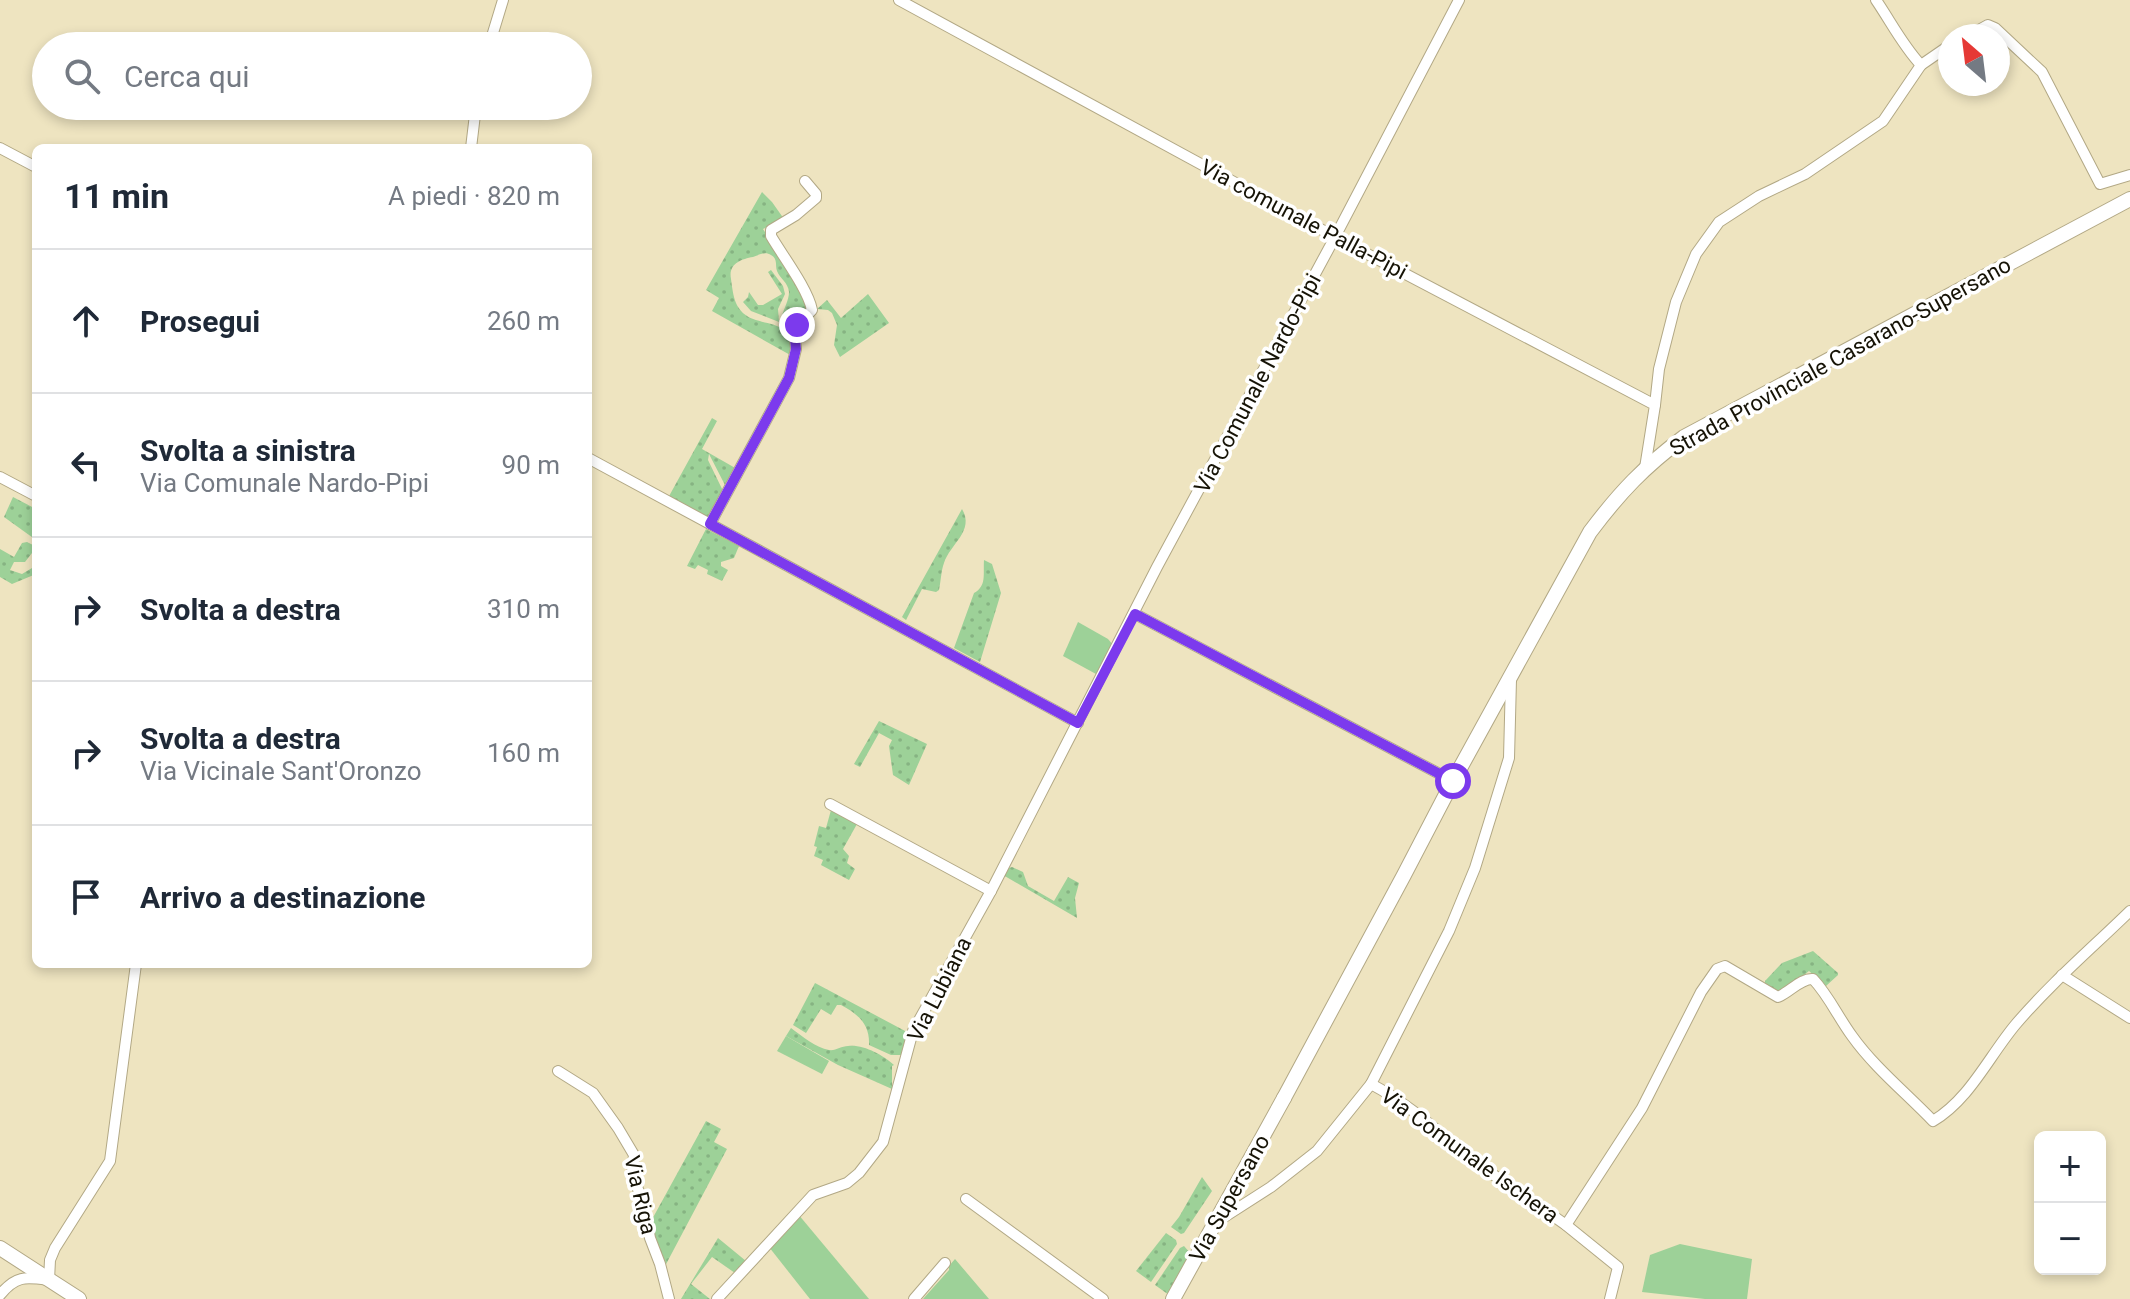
<!DOCTYPE html>
<html lang="it">
<head>
<meta charset="utf-8">
<style>
  body { margin:0; font-family:Roboto,sans-serif; background:#f2f2f3; color:#1f2937 }
  .controls { position:absolute; right:24px; bottom:24px; display:grid; overflow:hidden; border-radius:12px; box-shadow:0 4px 12px #0003 }
  .controls button { width:72px; height:72px; display:grid; place-items:center; padding:0; border:0; border-bottom:2px solid #e0e1e3; background:#fff; color:#1f2937; font:40px sans-serif }
  .compass { position:absolute; left:1938px; top:24px; width:72px; height:72px; border-radius:50%; background:#fff; box-shadow:0 4px 12px #0003; rotate:332deg }
  .stop { position:absolute; width:24px; height:24px; margin:-18px; border:6px solid #7c3aed; border-radius:50%; background:#fff }
  .stop.end { background:#7c3aed; border-color:#fff; box-shadow:0 2px 8px #0008 }
  .list { margin:0; padding:0; list-style:none }
  h2 { display:flex; justify-content:space-between; align-items:center; height:104px; margin:0; padding:0 32px; font-size:34px }
  h2 small { font-size:26px; font-weight:400; color:#747a83 }
  .list li { display:grid; grid-template-columns:52px 1fr auto; gap:24px; align-items:center; box-sizing:border-box; height:144px; padding:0 32px; border-top:2px solid #e0e1e3 }
  .list b { display:block; font-size:30px; white-space:nowrap }
  .list p { margin:0; font-size:26px; white-space:nowrap; color:#747a83 }
  .list em { font-size:26px; font-style:normal; color:#747a83 }
  .icon { flex:none; width:44px; height:44px; fill:none; stroke:currentColor; stroke-width:2; stroke-linecap:round; stroke-linejoin:round }
  .map { position:relative; flex:none; width:2130px; height:1299px; overflow:hidden }
  .search { position:absolute; background:#fff; box-shadow:0 4px 12px #0003; left:32px; top:32px; width:560px; height:88px; display:flex; align-items:center; gap:20px; box-sizing:border-box; padding:0 28px; border-radius:44px; color:#747a83; font-size:30px }
  .panel { position:absolute; background:#fff; box-shadow:0 4px 12px #0003; left:32px; top:144px; width:560px; height:824px; border-radius:12px }
  .map>svg:first-child { display:block }
  .grass { fill:#9dd198 }
  .garden { fill:url(#garden-dots) }
  .lines { fill:none; stroke-linecap:round; stroke-linejoin:round }
  .minor-casing { stroke:#b2a885; stroke-width:12 }
  .tertiary-casing { stroke:#b2a885; stroke-width:16 }
  .secondary-casing { stroke:#b2a885; stroke-width:16 }
  .minor { stroke:#fff; stroke-width:10 }
  .tertiary { stroke:#fff; stroke-width:14 }
  .secondary { stroke:#fff; stroke-width:14 }
  .route { stroke:#7c3aed; stroke-width:10 }
  .labels { text-anchor:middle; stroke-width:7; stroke-linejoin:round; paint-order:stroke }
  .street-label { font-size:22px; fill:#161306; stroke:#fff }
</style>
</head>
<body>
<div class="map">
<svg width="2130" height="1299" viewBox="0 0 2130 1299">
  <defs>
    <pattern id="garden-dots" width="8" height="8" patternUnits="userSpaceOnUse" patternTransform="scale(2)"><rect width="8" height="8" fill="#9dd198"/><path d="M2 2h.1M6 6h.1" fill="none" stroke="#86b382" stroke-width="1.8" stroke-linecap="round"/></pattern>
  </defs>
  <rect width="100%" height="100%" fill="#eee4c0"/>
  <g class="grass">
    <polygon points="1078,622 1108,639 1113,645 1096,674 1063,656"/>
    <polygon points="786,1036 829,1061 822,1074 777,1051"/>
    <polygon points="798,1214 869,1299 810,1299 769,1247"/>
    <polygon points="1680,1244 1752,1259 1747,1299 1705,1299 1642,1292 1650,1255"/>
    <polygon points="955,1259 989,1299 923,1299 949,1270 949,1266"/>
  </g>
  <g class="garden">
    <path d="M 762,192 L 772,202 L 784,219 L 763,229 L 791,272 L 810,307 L 795,324 L 787,315 L 782,316 C 784,308 789,300 789,292 C 788,282 780,279 777,271 C 775,265 778,259 771,255 C 765,251 759,255 753,257 C 741,259 728,264 731,279 C 732,286 733,296 736,303 C 750,335 793,308 792,356 L 712,311 L 719,298 L 706,290 Z"/>
    <polygon points="771,270 783,286 785,294 778,309 779,322 751,311 743,302 748,297 749,292 758,305 763,305 782,294 768,272"/>
    <polygon points="868,294 889,323 840,357 834,345 837,325 832,313 828,310 817,309 827,300 841,318"/>
    <polygon points="712,418 717,421 702,449 737,469 726,487 709,454 708,460 724,493 709,519 668,498"/>
    <polygon points="13,497 36,509 36,540 4,517"/>
    <path d="M 962,509 C 975,531 950,544 944,563 C 941,571 941,581 939,590 L 936,592 L 922,589 L 906,620 L 902,617 Z"/>
    <polygon points="706,529 739,546 734,558 721,562 721,566 728,570 722,581 707,574 708,570 698,565 695,569 687,566"/>
    <polygon points="27,542 33,545 32,553 25,562 14,562 10,570 22,574 32,568 36,562 36,574 12,584 0,577 0,549 14,557 22,543"/>
    <path d="M 984,560 L 992,564 L 1001,593 L 980,662 L 954,648 L 974,593 C 987,586 983,574 984,560 Z"/>
    <polygon points="879,721 927,744 909,785 893,775 889,746 892,740 879,733 860,767 854,764"/>
    <polygon points="831,810 857,824 843,849 849,856 847,863 855,869 849,880 821,865 823,860 814,856 817,847 814,846 819,826 826,828"/>
    <polygon points="1012,867 1023,872 1028,886 1054,901 1068,877 1079,883 1075,898 1077,918 1003,875 1006,869"/>
    <polygon points="1813,951 1838,973 1838,975 1826,986 1809,971 1788,988 1775,992 1765,985 1765,981 1782,963"/>
    <path d="M 815,983 L 907,1032 L 901,1055 L 891,1055 L 869,1045 C 870,1024 858,1014 841,1005 L 837,1005 L 831,1015 L 821,1009 L 806,1033 L 793,1025 Z"/>
    <path d="M 791,1028 C 802,1036 816,1048 829,1050 C 836,1051 841,1046 848,1046 C 863,1044 883,1055 894,1065 L 892,1066 L 892,1089 L 838,1065 L 786,1036 Z"/>
    <polygon points="706,1121 721,1129 714,1142 727,1149 664,1268 650,1223"/>
    <polygon points="1202,1177 1212,1191 1184,1233 1181,1234 1171,1227 1179,1217"/>
    <polygon points="1166,1233 1176,1240 1177,1244 1151,1282 1136,1271"/>
    <polygon points="718,1238 746,1261 735,1273 712,1257 691,1284 710,1299 681,1299"/>
    <polygon points="1184,1246 1191,1254 1169,1295 1155,1285 1180,1248"/>
  </g>
  <g class="lines">
    <defs>
      <g id="minor">
        <polyline points="899,0 1335,237 1655,405 1645,468"/>
        <polyline points="1968,36 1988,25 1995,28 2042,72 2100,184 2130,175"/>
        <polyline points="489,46 503,0"/>
        <polyline points="1921,65 1950,45"/>
        <polyline points="0,148 36,167"/>
        <polyline points="471,148 476,106"/>
        <path d="M 1655,405 L 1659,369 L 1676,302 L 1696,254 L 1719,222 L 1759,196 L 1805,174 L 1883,121 L 1921,65 C 1903,46 1891,22 1876,0"/>
        <polyline points="588,458 1078,723"/>
        <polyline points="0,477 36,496"/>
        <path d="M 710,524 L 789,378 L 796,349 L 794,329 L 812,310 C 808,289 782,255 771,236 L 771,230 L 796,215 L 816,198 L 816,194 L 805,181"/>
        <polyline points="1135,614 1453,781"/>
        <polyline points="830,804 991,891"/>
        <polyline points="2062,975 2130,1018"/>
        <polyline points="558,1071 593,1093 618,1128 634,1155 632,1174 643,1202 650,1238 660,1264 669,1299"/>
        <polyline points="1371,1084 1449,931 1475,868 1509,758 1511,679"/>
        <polyline points="966,1199 1103,1299"/>
        <path d="M 1218,1221 L 1271,1187 L 1317,1151 L 1371,1084 C 1407,1103 1434,1128 1465,1154 C 1497,1179 1533,1201 1566,1225 L 1642,1108 L 1701,992 L 1717,969 L 1725,966 L 1778,997 C 1790,992 1801,978 1813,979 C 1829,996 1838,1017 1852,1036 C 1874,1067 1906,1093 1933,1121 C 1970,1099 1989,1056 2016,1024 C 2051,983 2092,948 2130,911"/>
        <polyline points="1566,1225 1618,1267 1610,1299"/>
        <path d="M 0,1295 C 16,1275 26,1277 49,1280 L 50,1260 L 55,1248 L 110,1161 L 136,964"/>
        <polyline points="717,1299 813,1195 847,1183 859,1173 883,1142 913,1031 991,891 1157,567 1335,237 1459,0"/>
        <polyline points="914,1299 945,1263"/>
      </g>
      <g id="tertiary">
        <polyline points="0,1248 79,1299"/>
        <polyline points="1173,1299 1284,1098"/>
      </g>
      <path id="secondary" d="M 1284,1098 L 1404,875 L 1453,781 L 1590,532 C 1620,492 1644,467 1684,437 L 2130,199"/>
    </defs>
    <use href="#minor" class="minor-casing"/>
    <use href="#tertiary" class="tertiary-casing"/>
    <use href="#secondary" class="secondary-casing"/>
    <use href="#minor" class="minor"/>
    <use href="#tertiary" class="tertiary"/>
    <use href="#secondary" class="secondary"/>
  </g>
  <g class="lines">
    <polyline class="route" points="797,325 794,329 796,349 789,378 710,524 1078,723 1135,614 1453,781"/>
  </g>
  <g class="labels">
    <g class="street-label">
      <text transform="translate(1304 219) rotate(28)" y="8">Via comunale Palla-Pipi</text>
      <text transform="translate(1840 356) rotate(-29)" y="8">Strada Provinciale Casarano-Supersano</text>
      <text transform="translate(1257 383) rotate(-62)" y="8">Via Comunale Nardo-Pipi</text>
      <text transform="translate(939 989) rotate(-63)" y="8">Via Lubiana</text>
      <text transform="translate(1470 1155) rotate(36)" y="8">Via Comunale Ischera</text>
      <text transform="translate(641 1195) rotate(77)" y="8">Via Riga</text>
      <text transform="translate(1229 1198) rotate(-61)" y="8">Via Supersano</text>
    </g>
  </g>
</svg>
<div class="controls">
<button>+</button>
<button>−</button>
</div>
<svg class="compass" viewBox="-18 -18 36 36"><path d="M0-13l5 13h-10z" fill="#e53935"/><path d="M0 13l5-13h-10z" fill="#747a83"/></svg>
<div class="stop" style="left:1453px;top:781px"></div>
<div class="stop end" style="left:797px;top:325px"></div>
<div class="search"><svg class="icon" aria-label="search" viewBox="0 0 24 24"><circle cx="10" cy="10" r="6"/><path d="M15 15l6 6"/></svg>Cerca qui</div>
<section class="panel">
<h2>11 min<small>A piedi · 820 m</small></h2>
<ul class="list">
<li><svg class="icon" aria-label="ahead" viewBox="0 0 24 24"><path d="M12 20V5M6 11l6-6 6 6"/></svg><div><b>Prosegui</b></div><em>260 m</em></li>
<li><svg class="icon" aria-label="left" viewBox="0 0 24 24"><path d="M17 20v-9H6M10 6l-5 5 5 5"/></svg><div><b>Svolta a sinistra</b><p>Via Comunale Nardo-Pipi</p></div><em>90 m</em></li>
<li><svg class="icon" aria-label="right" viewBox="0 0 24 24"><path d="M7 20v-9h11M14 6l5 5-5 5"/></svg><div><b>Svolta a destra</b></div><em>310 m</em></li>
<li><svg class="icon" aria-label="right" viewBox="0 0 24 24"><path d="M7 20v-9h11M14 6l5 5-5 5"/></svg><div><b>Svolta a destra</b><p>Via Vicinale Sant'Oronzo</p></div><em>160 m</em></li>
<li><svg class="icon" aria-label="arrive" viewBox="0 0 24 24"><path d="M6 21V4h12l-3 4 3 4H6"/></svg><div><b>Arrivo a destinazione</b></div></li>
</ul>
</section>
</div>
</body>
</html>
